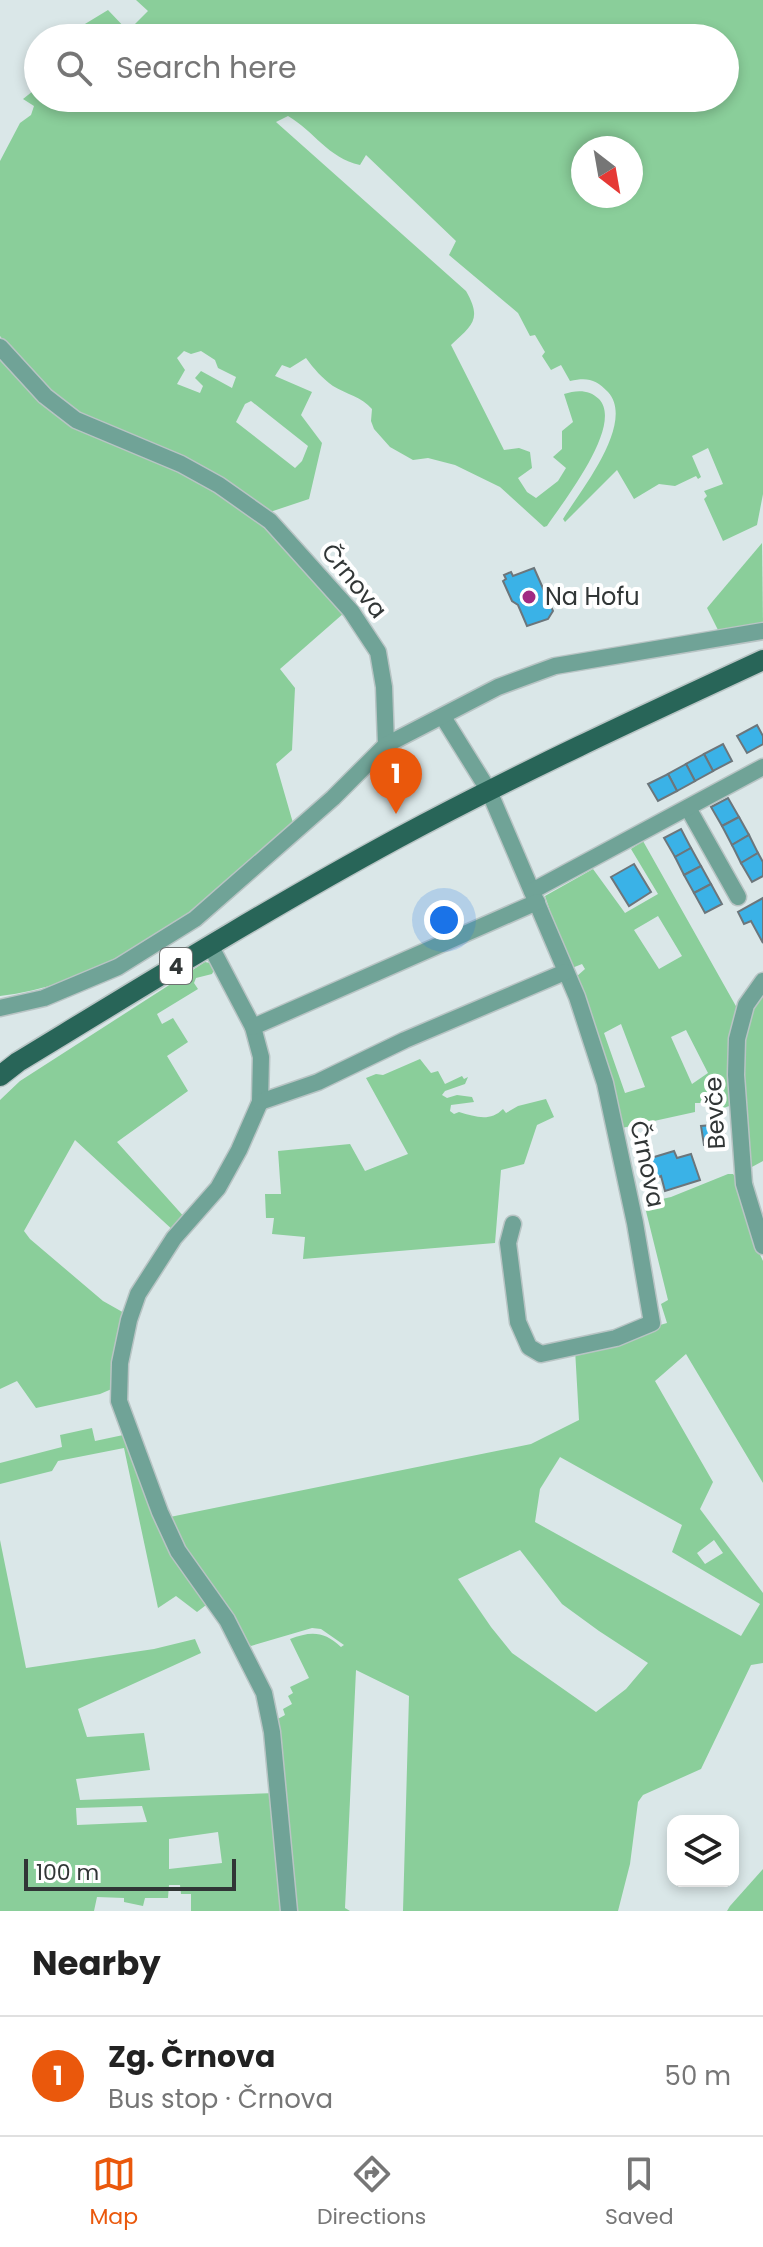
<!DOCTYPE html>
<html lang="en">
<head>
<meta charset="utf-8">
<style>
  body { margin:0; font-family:Poppins,sans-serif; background:#f6f6f6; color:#222 }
  .controls { position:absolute; right:24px; bottom:24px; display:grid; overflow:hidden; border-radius:16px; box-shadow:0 4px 12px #0003 }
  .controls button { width:72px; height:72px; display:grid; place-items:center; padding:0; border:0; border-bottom:2px solid #e0e0e0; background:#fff; color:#222; font:40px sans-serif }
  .compass { position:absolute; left:571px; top:136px; width:72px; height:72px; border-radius:50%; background:#fff; box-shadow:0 4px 12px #0003; rotate:149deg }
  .scale { position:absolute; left:24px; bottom:20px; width:212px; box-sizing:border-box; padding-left:8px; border:4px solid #313636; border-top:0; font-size:22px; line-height:28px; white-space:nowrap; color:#313636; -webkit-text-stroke:6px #fff; paint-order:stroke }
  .you { position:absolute; left:444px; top:920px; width:28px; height:28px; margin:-20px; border:6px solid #fff; border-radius:50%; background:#1a73e8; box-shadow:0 0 0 12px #1a73e833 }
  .badge { display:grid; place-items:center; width:52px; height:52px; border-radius:50%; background:#ea580c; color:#fff; font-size:26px; font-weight:700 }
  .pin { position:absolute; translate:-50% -66px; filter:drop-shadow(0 2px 4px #0008) }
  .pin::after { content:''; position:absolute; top:42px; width:28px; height:24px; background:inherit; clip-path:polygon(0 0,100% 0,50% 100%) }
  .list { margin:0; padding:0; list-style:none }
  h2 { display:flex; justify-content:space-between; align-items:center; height:104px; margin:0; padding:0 32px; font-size:34px }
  h2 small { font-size:26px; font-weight:400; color:#767676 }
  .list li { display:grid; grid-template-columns:52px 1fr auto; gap:24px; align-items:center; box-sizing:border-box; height:120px; padding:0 32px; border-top:2px solid #e0e0e0 }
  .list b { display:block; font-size:30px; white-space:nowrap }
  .list p { margin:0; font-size:26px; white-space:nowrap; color:#767676 }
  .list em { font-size:26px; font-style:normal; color:#767676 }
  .icon { flex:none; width:44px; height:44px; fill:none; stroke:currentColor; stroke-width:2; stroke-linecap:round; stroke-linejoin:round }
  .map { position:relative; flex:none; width:763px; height:1911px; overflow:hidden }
  .search { position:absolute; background:#fff; box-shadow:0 4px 12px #0003; left:24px; right:24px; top:24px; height:88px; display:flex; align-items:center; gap:20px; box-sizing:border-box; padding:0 28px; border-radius:44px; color:#767676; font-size:30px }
  .sheet { height:224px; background:#fff }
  nav { display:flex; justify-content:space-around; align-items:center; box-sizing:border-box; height:112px; border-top:2px solid #e0e0e0; background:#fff; font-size:22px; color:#767676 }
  nav a { display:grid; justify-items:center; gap:4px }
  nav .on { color:#ea580c }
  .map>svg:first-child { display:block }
  .green { fill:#8ace9a; fill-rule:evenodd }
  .building { fill:#3ab2e7; stroke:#6c767b; stroke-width:2 }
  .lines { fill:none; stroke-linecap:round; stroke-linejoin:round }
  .minor-casing { stroke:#b8c4c4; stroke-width:19 }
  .major-casing { stroke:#b8c4c4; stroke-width:23 }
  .minor { stroke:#70a397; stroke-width:16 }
  .major { stroke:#286558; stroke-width:20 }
  .poi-dot { fill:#a12a83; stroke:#fff; stroke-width:3 }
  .labels { text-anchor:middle; stroke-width:8; stroke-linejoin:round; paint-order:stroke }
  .shield { fill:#fff; stroke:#6f7272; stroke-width:2 }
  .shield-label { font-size:22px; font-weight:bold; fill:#313636 }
  .street-label { font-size:24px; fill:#313636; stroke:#fff }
  .poi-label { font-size:24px; fill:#313636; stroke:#fff; text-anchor:start }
</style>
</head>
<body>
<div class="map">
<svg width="763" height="1911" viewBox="0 0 763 1911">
  <rect width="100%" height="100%" fill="#dae7e8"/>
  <g class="green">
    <path d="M 136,0 L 763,0 L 763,494 L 757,525 L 723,541 L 704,499 L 707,496 L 704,491 L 723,484 L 708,448 L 692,456 L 701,477 L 698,479 L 696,476 L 675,486 L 659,484 L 634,499 L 617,470 L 565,522 L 563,519 C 580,491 636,423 608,392 C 596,379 587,377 570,381 L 561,365 L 551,370 L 542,356 L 545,352 L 535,335 L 530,336 L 518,313 L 449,255 L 456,241 L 366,155 L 360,165 C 328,158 314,131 288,116 L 276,122 L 466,291 C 482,319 473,325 451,345 L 504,450 L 519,448 L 530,452 L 532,468 L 518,478 L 527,492 L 536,498 L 558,481 L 566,468 L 553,457 L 562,449 L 562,431 L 573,422 L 564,394 C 576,390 589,389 599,399 C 624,425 563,502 547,526 L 544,527 L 500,487 L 455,465 L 428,458 L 413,460 L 390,447 L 374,429 L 371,421 L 372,409 C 362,397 346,394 333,386 C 322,378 314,369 306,358 L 290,368 L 282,365 L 275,376 L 312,392 L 301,415 L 322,443 L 309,499 L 267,513 L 82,416 C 50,395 21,367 0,336 L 0,161 L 20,123 L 31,115 L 34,106 L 23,99 L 38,87 L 38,98 L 725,98 L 725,38 L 83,38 L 80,27 L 108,10 L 128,31 L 148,11 ZM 583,148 L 631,148 L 631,196 L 583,196 ZM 184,351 L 191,354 L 201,351 L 215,360 L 218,368 L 236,377 L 232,388 L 201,371 L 195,378 L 203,386 L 200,393 L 177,384 L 185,370 L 177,358 ZM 251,401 L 308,446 L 302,461 L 295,468 L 236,422 L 245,404 Z"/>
    <path d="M 0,360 L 39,399 L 171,463 L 263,521 L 344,613 L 280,669 L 295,688 L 292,750 L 276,764 L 293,823 C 271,842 252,863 230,882 C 165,938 86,986 0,996 Z"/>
    <polygon points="762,543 763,625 718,630 707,608"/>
    <path d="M 643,841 L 737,1008 L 732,1105 L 712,1112 L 701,1103 L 695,1103 L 695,1112 L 622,1128 L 576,977 L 585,969 L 582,964 L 572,968 L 568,964 L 545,896 L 593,869 L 625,913 L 658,894 L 631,849 ZM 658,916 L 682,956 L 659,969 L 634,930 ZM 621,1024 L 645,1087 L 625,1093 L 604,1033 ZM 686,1030 L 708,1073 L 692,1084 L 671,1037 Z"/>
    <polygon points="205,962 210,963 215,968 212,974 196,978 194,983 198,989 157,1014 162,1024 173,1018 188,1042 167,1056 188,1091 117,1142 186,1219 175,1232 75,1140 24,1231 30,1239 103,1301 126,1314 114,1388 100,1394 36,1408 17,1381 0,1389 0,1100 20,1081"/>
    <polygon points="763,994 763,1161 750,1168 757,1200 747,1169 750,1146 744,1135 741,1073 747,1020"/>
    <path d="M 420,1059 L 431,1073 L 438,1071 L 445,1084 L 462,1076 L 464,1079 L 468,1077 L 465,1084 L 445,1091 L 442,1095 L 447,1098 L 457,1095 L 472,1097 L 474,1102 L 451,1105 L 450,1111 L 454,1114 L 459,1112 C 476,1117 490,1122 503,1109 L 506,1113 L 518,1106 L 546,1099 L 554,1117 L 537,1125 L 524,1164 L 501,1170 L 495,1243 L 303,1259 L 305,1237 L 272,1234 L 274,1218 L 266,1218 L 265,1194 L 281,1194 L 278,1151 L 350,1144 L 365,1171 L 408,1154 L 366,1078 L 376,1074 L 383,1075 Z"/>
    <path d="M 728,1174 L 733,1174 L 738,1180 L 755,1244 L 763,1261 L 763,1483 L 686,1354 L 655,1381 L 713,1482 L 700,1509 L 763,1593 L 763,1663 L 751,1665 L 701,1769 L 643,1795 L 638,1802 L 630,1864 L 618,1911 L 403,1911 L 409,1696 L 356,1670 L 345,1908 L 350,1911 L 292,1911 L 274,1721 L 285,1715 L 283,1709 L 292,1704 L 288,1696 L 293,1693 L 290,1687 L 309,1678 L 290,1639 C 311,1631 324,1631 341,1647 L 344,1645 L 321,1629 L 312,1628 L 251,1646 L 245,1642 L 165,1518 L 531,1444 L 579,1420 L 575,1349 L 667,1323 L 661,1304 L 668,1300 L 644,1203 L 671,1197 ZM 560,1457 L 682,1525 L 672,1552 L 760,1604 L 741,1636 L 535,1522 L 540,1489 ZM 714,1540 L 723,1553 L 705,1564 L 697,1553 ZM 520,1550 L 562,1604 L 599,1631 L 648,1663 L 626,1689 L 596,1712 L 512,1653 L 491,1627 L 458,1579 Z"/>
    <polygon points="92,1428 95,1441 128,1434 210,1602 197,1612 176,1596 158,1608 124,1448 58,1461 52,1471 0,1484 0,1463 62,1447 60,1435"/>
    <path d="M 0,1540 L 26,1668 L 154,1649 L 195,1639 L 201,1653 L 78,1709 L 87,1737 L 144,1733 L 150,1770 L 76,1779 L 80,1800 L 276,1793 L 284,1911 L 191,1911 L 191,1894 L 181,1894 L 180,1885 L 169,1885 L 168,1898 L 145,1898 L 143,1906 L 124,1902 L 124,1898 L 97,1897 L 94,1911 L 0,1911 ZM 142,1806 L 147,1822 L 77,1825 L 76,1808 ZM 218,1832 L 222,1863 L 169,1869 L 169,1839 Z"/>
    <polygon points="763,1869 763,1911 727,1911 730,1906"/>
  </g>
  <g class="building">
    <polygon points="534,568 553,611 548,619 527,626 518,605 512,601 503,581 506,579 504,575 511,572 513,576"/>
    <polygon points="757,725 763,736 763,744 747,753 737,736"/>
    <polygon points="723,744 732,761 713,771 704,754"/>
    <polygon points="704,754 713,771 695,781 686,764"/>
    <polygon points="686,764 695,781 677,791 668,774"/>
    <polygon points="668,774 677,791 658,801 648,784"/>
    <polygon points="728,798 739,817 722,826 711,807"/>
    <polygon points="739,817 749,835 732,845 722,826"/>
    <polygon points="681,829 691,848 675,857 664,838"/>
    <polygon points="749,835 758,853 741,863 732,845"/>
    <polygon points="691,848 701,866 684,875 675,857"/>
    <polygon points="758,853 763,862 763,876 752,882 741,863"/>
    <polygon points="634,864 651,892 629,906 611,877"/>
    <polygon points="701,866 711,884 694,893 684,875"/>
    <polygon points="711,884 722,904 705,913 694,893"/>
    <polygon points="763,898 763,943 751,921 744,924 738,912"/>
    <polygon points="724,1124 726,1143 704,1145 701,1126"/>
    <polygon points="674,1151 677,1158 691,1154 700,1180 665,1191 661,1176 657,1178 651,1158"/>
  </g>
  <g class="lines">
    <defs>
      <g id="minor">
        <polyline points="0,347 45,396 76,420 181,464 219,485 270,521 351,611 378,652 384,687 386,745"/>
        <polyline points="443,717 489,791 577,997 605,1083 635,1223 652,1323 616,1338 541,1354 529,1347 518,1322 508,1243 513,1224"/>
        <polyline points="688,808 738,897"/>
        <polyline points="532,891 763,767"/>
        <polyline points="210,945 253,1027 261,1057 260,1102 239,1150 218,1188 174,1238 138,1294 129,1320 120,1363 119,1401 160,1512 178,1551 227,1620 264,1693 272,1732 289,1911"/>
        <polyline points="763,981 746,1005 737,1039 736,1075 744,1184 763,1246"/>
        <polyline points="0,1008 44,998 118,967 195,919 333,798 386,745 498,687 555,666 763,631"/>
        <polyline points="253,1027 537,902"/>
        <polyline points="260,1102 318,1082 405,1040 565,972"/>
      </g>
      <path id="major" d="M 0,1076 L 18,1062 C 143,986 269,908 398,838 C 517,774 640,717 763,660"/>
    </defs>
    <use href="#minor" class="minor-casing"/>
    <use href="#major" class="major-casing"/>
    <use href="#minor" class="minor"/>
    <use href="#major" class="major"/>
  </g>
  <circle class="poi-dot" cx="529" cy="597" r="8"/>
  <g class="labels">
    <rect class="shield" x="160" y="948" width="32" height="36" rx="6"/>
    <g class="shield-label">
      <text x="176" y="974">4</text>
    </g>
    <g class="street-label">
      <text transform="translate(354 581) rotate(51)" y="8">Črnova</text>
      <text transform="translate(715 1113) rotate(-93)" y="8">Bevče</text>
      <text transform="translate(647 1164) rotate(78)" y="8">Črnova</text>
    </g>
    <g class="poi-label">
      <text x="545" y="605">Na Hofu</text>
    </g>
  </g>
</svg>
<div class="controls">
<button><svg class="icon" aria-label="layers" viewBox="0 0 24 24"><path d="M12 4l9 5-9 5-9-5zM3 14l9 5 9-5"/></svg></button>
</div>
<svg class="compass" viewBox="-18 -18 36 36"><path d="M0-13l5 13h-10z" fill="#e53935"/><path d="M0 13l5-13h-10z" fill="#767676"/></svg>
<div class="scale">100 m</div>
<div class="you"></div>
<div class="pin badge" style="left:396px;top:814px">1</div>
<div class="search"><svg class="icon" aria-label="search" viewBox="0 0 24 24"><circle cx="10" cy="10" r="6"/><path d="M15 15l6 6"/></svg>Search here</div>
</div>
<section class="sheet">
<h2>Nearby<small></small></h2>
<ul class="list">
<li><span class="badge">1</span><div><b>Zg. Črnova</b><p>Bus stop · Črnova</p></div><em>50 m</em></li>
</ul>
</section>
<nav>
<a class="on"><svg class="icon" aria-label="map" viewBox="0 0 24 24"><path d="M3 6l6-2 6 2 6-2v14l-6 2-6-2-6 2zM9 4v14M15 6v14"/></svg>Map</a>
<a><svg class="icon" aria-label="directions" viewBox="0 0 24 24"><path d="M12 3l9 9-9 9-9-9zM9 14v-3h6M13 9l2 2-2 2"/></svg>Directions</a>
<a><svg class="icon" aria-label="saved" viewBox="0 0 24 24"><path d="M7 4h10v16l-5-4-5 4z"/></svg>Saved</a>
</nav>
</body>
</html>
